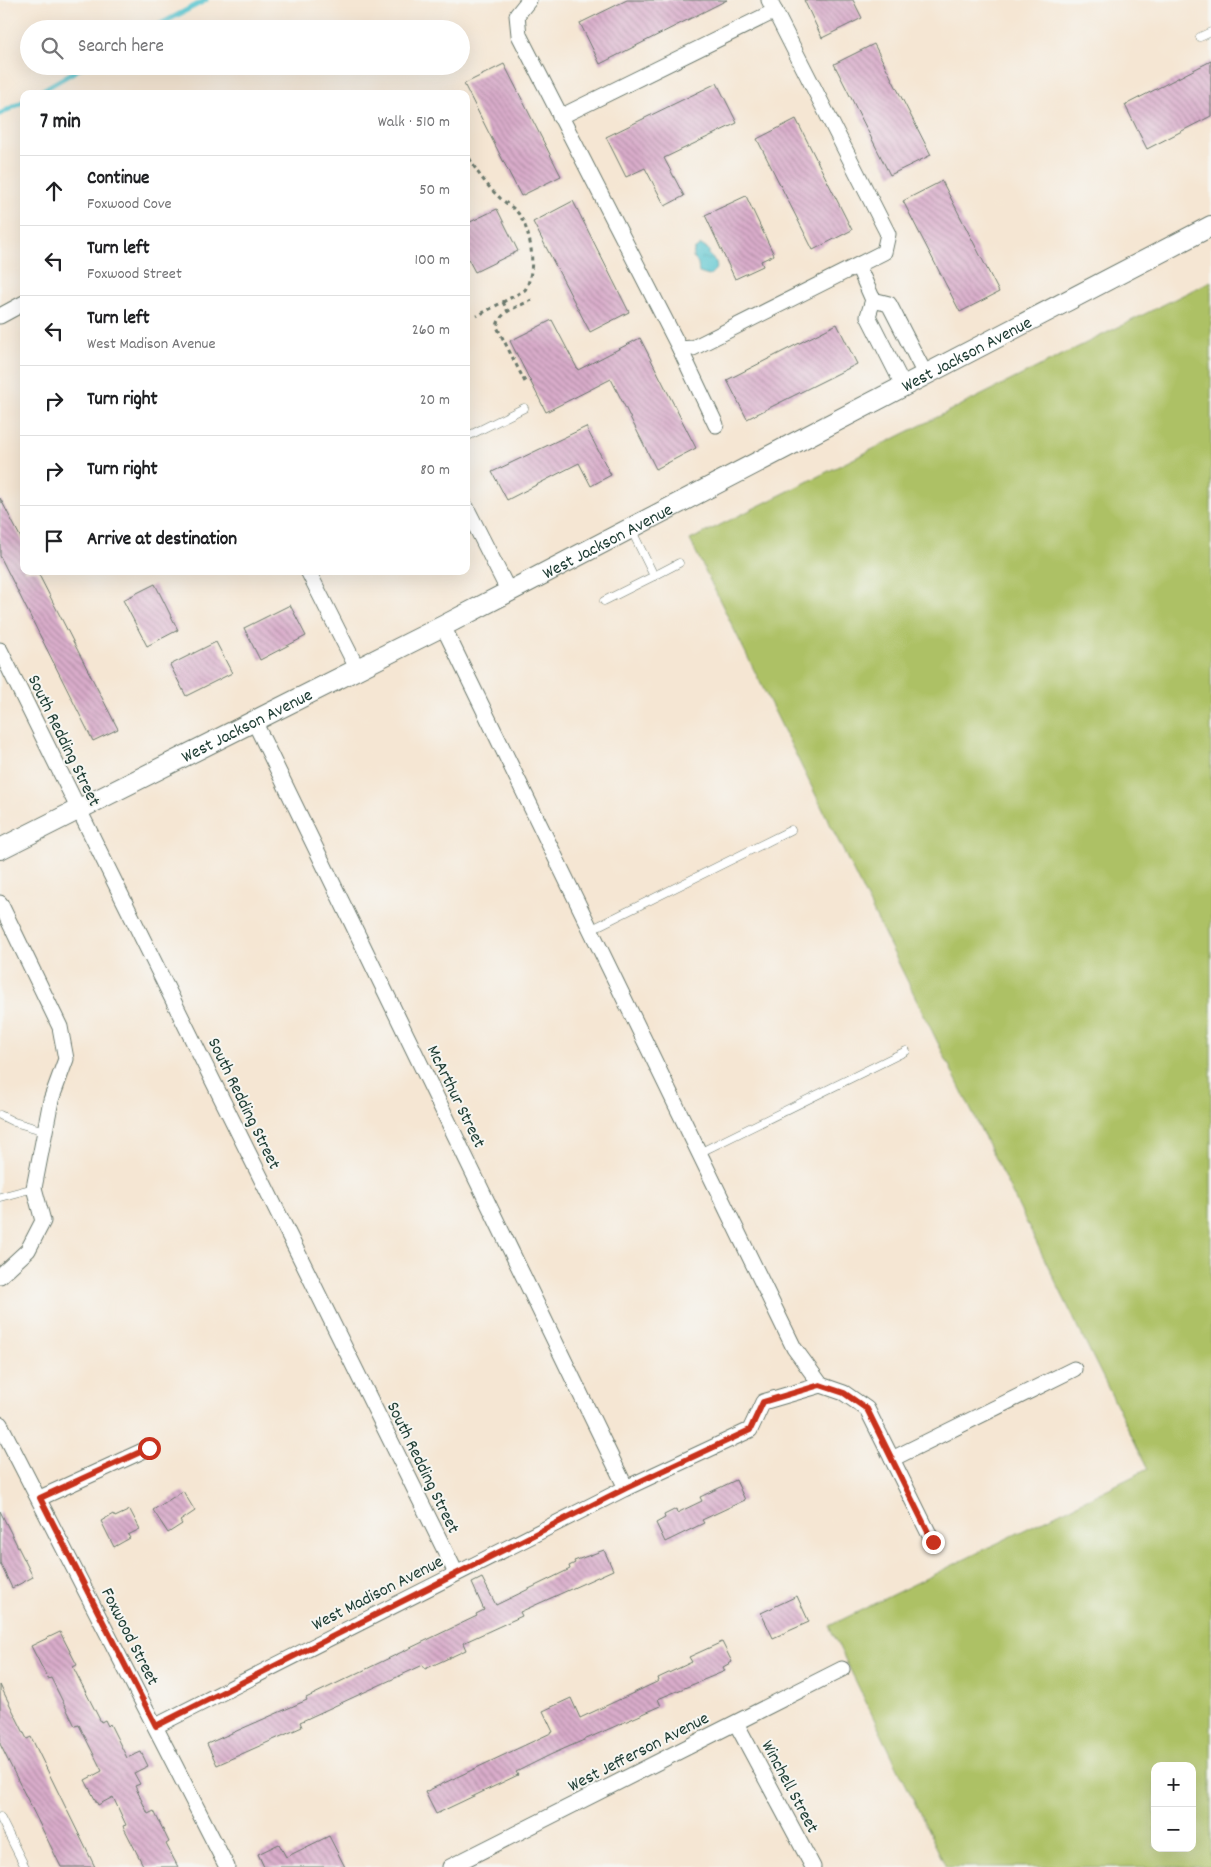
<!DOCTYPE html>
<html lang="en">
<head>
<meta charset="utf-8">
<style>
  body { margin:0; font-family:Dekko,sans-serif; background:#f2f2f2; color:#202124 }
  .controls { position:absolute; right:15px; bottom:15px; display:grid; overflow:hidden; border-radius:10px; box-shadow:0 5px 20px #0002 }
  .controls button { width:45px; height:45px; display:grid; place-items:center; padding:0; border:0; border-bottom:1px solid #e0e0e0; background:#fff; color:#202124; font:25px sans-serif }
  .stop { position:absolute; width:15px; height:15px; margin:-11px; border:4px solid #c8321e; border-radius:50%; background:#fff }
  .stop.end { background:#c8321e; border-color:#fff; box-shadow:0 1px 5px #0008 }
  .list { margin:0; padding:0; list-style:none }
  h2 { display:flex; justify-content:space-between; align-items:center; height:65px; margin:0; padding:0 20px; font-size:21px }
  h2 small { font-size:16px; font-weight:400; color:#757577 }
  .list li { display:grid; grid-template-columns:32px 1fr auto; gap:15px; align-items:center; box-sizing:border-box; height:70px; padding:0 20px; border-top:1px solid #e0e0e0 }
  .list b { display:block; font-size:19px; white-space:nowrap }
  .list p { margin:0; font-size:16px; white-space:nowrap; color:#757577 }
  .list em { font-size:16px; font-style:normal; color:#757577 }
  .icon { flex:none; width:28px; height:28px; fill:none; stroke:currentColor; stroke-width:2; stroke-linecap:round; stroke-linejoin:round }
  .map { position:relative; flex:none; width:1211px; height:1867px; overflow:hidden }
  .search { position:absolute; background:#fff; box-shadow:0 5px 20px #0002; left:20px; top:20px; width:450px; height:55px; display:flex; align-items:center; gap:12px; box-sizing:border-box; padding:0 18px; border-radius:28px; color:#757577; font-size:19px }
  .panel { position:absolute; background:#fff; box-shadow:0 5px 20px #0002; left:20px; top:90px; width:450px; height:485px; border-radius:10px }
  .map>svg:first-child { display:block }
  .green { fill:#adc165; stroke:#667f4c; fill-rule:evenodd }
  .water { fill:url(#water-ripples); stroke:#3c8182 }
  .lines { fill:none; stroke-linecap:round; stroke-linejoin:round }
  .stream { stroke:#58c5cf; stroke-width:5 }
  .building { fill:url(#building-back-hatch) }
  .lane-casing { stroke:#6a786c; stroke-width:9 }
  .street-casing { stroke:#6a786c; stroke-width:17 }
  .secondary-casing { stroke:#6a786c; stroke-width:22 }
  .path { stroke:#6a786c; stroke-width:3; stroke-dasharray:4 4; stroke-linecap:butt }
  .lane { stroke:#fff; stroke-width:8 }
  .street { stroke:#fff; stroke-width:15 }
  .secondary { stroke:#fff; stroke-width:20 }
  .route { stroke:#c8321e; stroke-width:6 }
  .labels { text-anchor:middle; stroke-width:4; stroke-linejoin:round; paint-order:stroke }
  .street-label { font-size:18px; fill:#1f3d34; stroke:#f6f6f2 }
</style>
</head>
<body>
<div class="map">
<svg width="1211" height="1867" viewBox="0 0 1211 1867">
  <defs>
    <pattern id="water-ripples" width="26" height="14" patternUnits="userSpaceOnUse" patternTransform="scale(1.25)"><rect width="26" height="14" fill="#58c5cf"/><path d="M2 4q2-2 4 0t4 0M15 11q2-2 4 0t4 0" fill="none" stroke="#48a1a9"/></pattern>
    <pattern id="building-back-hatch" width="6" height="6" patternUnits="userSpaceOnUse" patternTransform="scale(1.25)"><rect width="6" height="6" fill="#d9acca"/><path d="M-1 5l2 2M0 0l6 6M5-1l2 2" fill="none" stroke="#af8da5"/></pattern>
  </defs>
  <rect width="100%" height="100%" fill="#f6f6f2"/>
  <filter id="ink" filterUnits="userSpaceOnUse"><feTurbulence type="fractalNoise" baseFrequency=".02" numOctaves="2"/><feDisplacementMap in="SourceGraphic" scale="10" xChannelSelector="R" yChannelSelector="G"/><feConvolveMatrix kernelMatrix="1 2 1 2 8 2 1 2 1" color-interpolation-filters="sRGB"/></filter>
  <filter id="wash" filterUnits="userSpaceOnUse"><feTurbulence type="fractalNoise" baseFrequency=".0096" numOctaves="4" result="noise"/><feDisplacementMap in="SourceGraphic" scale="20" xChannelSelector="R" yChannelSelector="G"/><feGaussianBlur stdDeviation="1.12" result="paint"/><feColorMatrix in="noise" values="0 0 0 0 0 0 0 0 0 0 0 0 0 0 0 0 0 1.4 0 .05"/><feComposite in="paint" operator="in"/></filter>
  <g filter="url(#wash)">
    <rect width="100%" height="100%" fill="#f5e6d3"/>
    <path class="green" d="M 1211,281 L 1211,1867 L 946,1867 L 829,1626 L 1148,1469 L 690,540 ZM 1155,1766 L 1192,1766 L 1192,1848 L 1155,1848 Z"/>
    <polygon class="water" points="701,245 709,250 709,255 716,262 717,268 709,276 699,273 698,263 693,258 694,250"/>
    <g class="lines">
      <g class="stream">
        <polyline points="151,29 206,0"/>
        <polyline points="36,94 84,66"/>
        <polyline points="0,114 24,101"/>
      </g>
    </g>
    <g id="blocks">
      <g class="building">
        <polygon points="627,0 727,0 600,64 580,23"/>
        <polygon points="804,0 853,0 862,18 822,38"/>
        <polygon points="874,44 931,155 890,175 834,64"/>
        <polygon points="1211,61 1211,116 1147,149 1125,105"/>
        <polygon points="504,64 561,176 521,196 464,84"/>
        <polygon points="717,83 737,123 664,158 684,196 665,206 645,168 626,177 606,137"/>
        <polygon points="796,119 852,230 813,250 757,139"/>
        <polygon points="942,181 999,292 960,312 903,201"/>
        <polygon points="746,196 774,255 761,261 763,266 735,279 705,215"/>
        <polygon points="573,201 629,312 590,332 533,222"/>
        <polygon points="497,209 518,251 475,272 466,255 466,224"/>
        <polygon points="552,320 578,370 640,338 696,448 656,469 611,379 546,412 510,341"/>
        <polygon points="837,324 857,364 747,419 727,380"/>
        <polygon points="586,427 611,475 591,486 579,463 507,500 492,472"/>
        <polygon points="0,498 24,544 24,571 37,571 118,729 93,741 0,556"/>
        <polygon points="155,584 178,630 147,646 123,600"/>
        <polygon points="290,605 306,636 260,660 244,628"/>
        <polygon points="216,642 232,673 186,696 170,665"/>
        <polygon points="736,1480 745,1500 702,1520 704,1523 665,1542 656,1523 665,1518 664,1515 676,1509 677,1513 702,1501 700,1497"/>
        <polygon points="183,1491 195,1511 180,1521 182,1524 168,1533 153,1510"/>
        <polygon points="130,1510 140,1529 128,1535 130,1538 114,1547 101,1521 113,1514 115,1517"/>
        <polygon points="0,1511 33,1577 12,1588 0,1563"/>
        <polygon points="604,1550 613,1570 520,1612 522,1616 463,1643 466,1650 425,1669 423,1665 300,1722 302,1727 217,1765 207,1744 307,1700 306,1698 477,1616 476,1614 484,1610 472,1583 482,1578 496,1605 570,1569 569,1566 575,1563 574,1561"/>
        <polygon points="797,1596 809,1622 773,1638 761,1613"/>
        <polygon points="60,1632 77,1665 73,1667 101,1722 105,1720 108,1726 110,1724 127,1758 141,1752 148,1766 134,1773 140,1784 135,1786 148,1814 154,1811 169,1842 166,1844 178,1867 144,1867 123,1826 126,1825 113,1797 98,1805 85,1780 102,1771 79,1725 75,1726 51,1678 48,1679 31,1646"/>
        <polygon points="722,1642 732,1662 723,1667 725,1671 658,1699 661,1706 550,1755 516,1772 518,1775 436,1814 425,1792 553,1732 543,1711 571,1698 580,1718 659,1681 658,1678 692,1662 689,1657"/>
        <polygon points="0,1685 27,1739 31,1737 95,1867 61,1867 0,1744"/>
        <polygon points="329,1836 345,1867 264,1867 258,1854 279,1844 286,1857"/>
      </g>
    </g>
  </g>
  <g filter="url(#ink)">
    <use href="#blocks" fill-opacity="0" stroke="#6a786c" stroke-width="1"/>
    <g class="lines">
      <defs>
        <g id="lane">
          <polyline points="1200,37 1211,32"/>
          <polyline points="466,437 524,408"/>
          <polyline points="654,576 679,563"/>
          <polyline points="604,601 654,576 631,529"/>
          <polyline points="590,930 791,830"/>
          <polyline points="0,1115 14,1122 45,1131"/>
          <polyline points="699,1153 906,1051"/>
          <polyline points="0,1197 34,1188"/>
          <polyline points="0,1817 25,1867"/>
        </g>
        <g id="street">
          <polyline points="529,0 517,15 519,35 680,349 693,348 884,252 888,234 769,0"/>
          <polyline points="560,117 775,11"/>
          <polyline points="858,266 873,300"/>
          <polyline points="0,316 24,303"/>
          <polyline points="680,349 716,425"/>
          <polyline points="903,385 868,316 873,300 889,304 925,374"/>
          <polyline points="466,507 508,590"/>
          <polyline points="308,571 357,668"/>
          <polyline points="443,626 794,1348 821,1385 844,1393 867,1409 892,1459 1074,1369"/>
          <polyline points="0,650 456,1573"/>
          <polyline points="254,721 626,1488"/>
          <polyline points="0,903 60,1027 66,1059 51,1100 34,1188 43,1221 28,1250 0,1276"/>
          <polyline points="0,1424 227,1867"/>
          <polyline points="892,1459 933,1542"/>
          <polyline points="40,1498 149,1448"/>
          <polyline points="736,1723 813,1867"/>
          <polyline points="156,1726 626,1488 750,1430 763,1402 821,1385"/>
          <polyline points="450,1867 842,1669"/>
        </g>
        <g id="secondary">
          <path id="s1" d="M 0,849 L 443,626 L 1211,226"/>
        </g>
      </defs>
      <use href="#lane" class="lane-casing"/>
      <use href="#street" class="street-casing"/>
      <use href="#secondary" class="secondary-casing"/>
      <g class="path">
        <path d="M 466,151 C 474,169 486,185 500,198 C 505,203 513,207 518,213 C 532,232 537,269 525,290 L 477,316"/>
        <polyline points="503,302 508,312"/>
        <path d="M 525,382 L 497,327 C 499,311 520,306 534,299"/>
      </g>
      <use href="#lane" class="lane"/>
      <use href="#street" class="street"/>
      <use href="#secondary" class="secondary"/>
    </g>
  </g>
  <g class="lines" filter="url(#ink)">
    <polyline class="route" points="149,1448 40,1498 156,1726 626,1488 750,1430 763,1402 820,1385 844,1393 867,1409 933,1542"/>
  </g>
  <g class="labels">
    <g class="street-label">
      <text dy="6" stroke="none"><textPath href="#s1" startOffset="1086">West Jackson Avenue</textPath></text>
      <text dy="6" stroke="none"><textPath href="#s1" startOffset="681">West Jackson Avenue</textPath></text>
      <text dy="6" stroke="none"><textPath href="#s1" startOffset="276">West Jackson Avenue</textPath></text>
      <text transform="translate(65 740) rotate(64)" y="6">South Redding Street</text>
      <text transform="translate(457 1096) rotate(64)" y="6">McArthur Street</text>
      <text transform="translate(245 1103) rotate(64)" y="6">South Redding Street</text>
      <text transform="translate(424 1467) rotate(64)" y="6">South Redding Street</text>
      <text transform="translate(377 1592) rotate(-27)" y="6">West Madison Avenue</text>
      <text transform="translate(131 1636) rotate(63)" y="6">Foxwood Street</text>
      <text transform="translate(638 1751) rotate(-27)" y="6">West Jefferson Avenue</text>
      <text transform="translate(791 1786) rotate(62)" y="6">Winchell Street</text>
    </g>
  </g>
</svg>
<div class="controls">
<button>+</button>
<button>−</button>
</div>
<div class="stop" style="left:149px;top:1448px"></div>
<div class="stop end" style="left:933px;top:1542px"></div>
<div class="search"><svg class="icon" aria-label="search" viewBox="0 0 24 24"><circle cx="10" cy="10" r="6"/><path d="M15 15l6 6"/></svg>Search here</div>
<section class="panel">
<h2>7 min<small>Walk · 510 m</small></h2>
<ul class="list">
<li><svg class="icon" aria-label="ahead" viewBox="0 0 24 24"><path d="M12 20V5M6 11l6-6 6 6"/></svg><div><b>Continue</b><p>Foxwood Cove</p></div><em>50 m</em></li>
<li><svg class="icon" aria-label="left" viewBox="0 0 24 24"><path d="M17 20v-9H6M10 6l-5 5 5 5"/></svg><div><b>Turn left</b><p>Foxwood Street</p></div><em>100 m</em></li>
<li><svg class="icon" aria-label="left" viewBox="0 0 24 24"><path d="M17 20v-9H6M10 6l-5 5 5 5"/></svg><div><b>Turn left</b><p>West Madison Avenue</p></div><em>260 m</em></li>
<li><svg class="icon" aria-label="right" viewBox="0 0 24 24"><path d="M7 20v-9h11M14 6l5 5-5 5"/></svg><div><b>Turn right</b></div><em>20 m</em></li>
<li><svg class="icon" aria-label="right" viewBox="0 0 24 24"><path d="M7 20v-9h11M14 6l5 5-5 5"/></svg><div><b>Turn right</b></div><em>80 m</em></li>
<li><svg class="icon" aria-label="arrive" viewBox="0 0 24 24"><path d="M6 21V4h12l-3 4 3 4H6"/></svg><div><b>Arrive at destination</b></div></li>
</ul>
</section>
</div>
</body>
</html>
